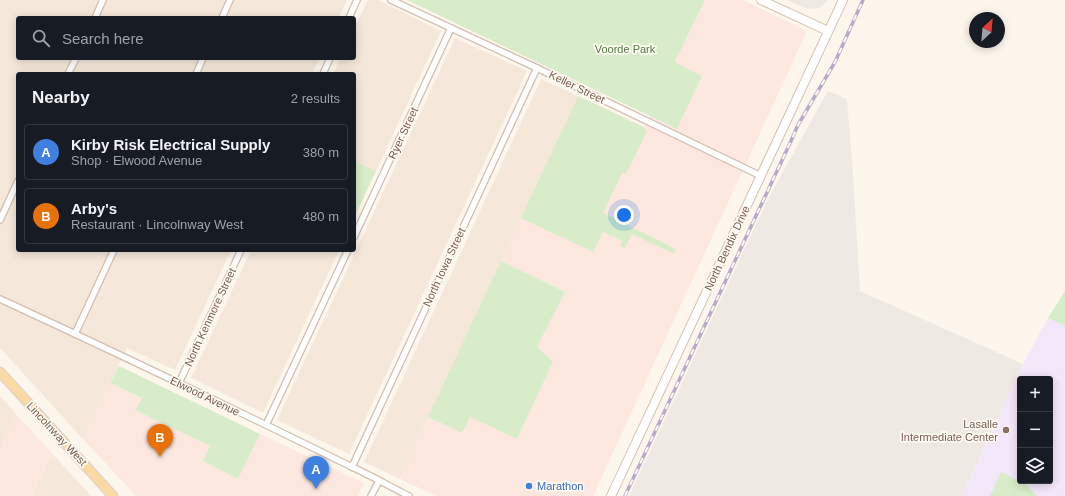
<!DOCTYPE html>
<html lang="en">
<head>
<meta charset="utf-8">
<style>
  body { margin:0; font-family:Arial,sans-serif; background:#20242c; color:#f1f3f6 }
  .controls { position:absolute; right:12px; bottom:12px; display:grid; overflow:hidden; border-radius:4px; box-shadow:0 2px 10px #0003 }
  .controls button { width:36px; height:36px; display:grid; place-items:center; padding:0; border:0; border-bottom:1px solid #363941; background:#171b24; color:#f1f3f6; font:20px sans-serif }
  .compass { position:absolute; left:969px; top:12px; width:36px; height:36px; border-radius:50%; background:#171b24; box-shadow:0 2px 10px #0003; rotate:26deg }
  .you { position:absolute; left:624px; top:215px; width:14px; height:14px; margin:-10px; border:3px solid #fff; border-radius:50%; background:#1a73e8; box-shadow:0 0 0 6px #1a73e833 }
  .badge { display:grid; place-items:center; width:26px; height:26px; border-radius:50%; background:#2563eb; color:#fff; font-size:13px; font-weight:700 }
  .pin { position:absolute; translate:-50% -33px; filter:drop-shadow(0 1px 2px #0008) }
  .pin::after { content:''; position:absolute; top:21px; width:14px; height:12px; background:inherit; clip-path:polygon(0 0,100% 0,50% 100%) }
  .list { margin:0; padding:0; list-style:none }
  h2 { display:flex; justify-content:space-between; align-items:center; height:52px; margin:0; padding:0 16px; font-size:17px }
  h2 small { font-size:13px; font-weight:400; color:#9ea1a6 }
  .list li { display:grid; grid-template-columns:26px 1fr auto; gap:12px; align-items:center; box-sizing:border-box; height:56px; margin:0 8px 8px; padding:0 8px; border:1px solid #363941; border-radius:4px }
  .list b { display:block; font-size:15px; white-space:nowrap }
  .list p { margin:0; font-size:13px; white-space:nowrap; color:#9ea1a6 }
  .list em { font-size:13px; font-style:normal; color:#9ea1a6 }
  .icon { flex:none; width:22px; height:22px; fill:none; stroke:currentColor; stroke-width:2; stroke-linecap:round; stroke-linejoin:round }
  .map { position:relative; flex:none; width:1065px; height:496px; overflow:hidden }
  .search { position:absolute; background:#171b24; box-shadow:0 2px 10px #0003; left:16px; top:16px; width:340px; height:44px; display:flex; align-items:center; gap:10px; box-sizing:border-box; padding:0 14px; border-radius:4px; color:#9ea1a6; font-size:15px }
  .panel { position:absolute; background:#171b24; box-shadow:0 2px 10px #0003; left:16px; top:72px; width:340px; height:180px; border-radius:4px }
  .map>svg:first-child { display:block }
  .residential { fill:#f5e8da }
  .commercial { fill:#fde8e0 }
  .industrial { fill:#efe9e4 }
  .education { fill:#f3e8fa; fill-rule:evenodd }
  .green { fill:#d8ecc9 }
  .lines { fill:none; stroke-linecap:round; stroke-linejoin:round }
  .street-casing { stroke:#d1beb0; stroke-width:8 }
  .secondary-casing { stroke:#d6c0b0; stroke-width:10 }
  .primary-casing { stroke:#dad1cd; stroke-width:11 }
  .street { stroke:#fff; stroke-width:5.5 }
  .secondary { stroke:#fff; stroke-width:8 }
  .primary { stroke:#fbd9a5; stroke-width:9 }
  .rail-casing { stroke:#b9a8c9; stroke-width:3.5 }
  .rail { stroke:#fffaf3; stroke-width:2; stroke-dasharray:6; stroke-linecap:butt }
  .education-dot { fill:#8d6e63; stroke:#fffaf3; stroke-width:1.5 }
  .shop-dot { fill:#3f7fe0; stroke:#fffaf3; stroke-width:1.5 }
  .labels { text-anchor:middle; stroke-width:3.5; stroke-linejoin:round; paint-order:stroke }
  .park-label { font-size:11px; fill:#537a41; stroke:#fffaf3 }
  .street-label { font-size:11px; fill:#7a5c4d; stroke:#fffaf3 }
  .education-label { font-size:11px; fill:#785e54; stroke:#fffaf3; text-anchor:end }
  .shop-label { font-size:11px; fill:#366cbe; stroke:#fffaf3; text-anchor:start }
</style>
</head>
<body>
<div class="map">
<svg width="1065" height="496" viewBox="0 0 1065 496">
  <rect width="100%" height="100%" fill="#fdf6ec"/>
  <g class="residential">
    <polygon points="0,0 347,0 338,18 18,18 18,58 320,58 312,74 18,74 18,250 231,250 175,370 127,348 83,439 0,348"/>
    <polygon points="368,0 378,0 441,31 376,171 354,161 354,74 333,74 341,58 354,58 354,29"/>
    <polygon points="455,38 527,71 349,454 277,420"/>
    <polygon points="541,79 578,96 400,479 364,462"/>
    <polygon points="251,250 339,250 263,413 191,378"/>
    <polygon points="0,396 16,414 0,448"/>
    <polygon points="52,453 91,496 32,496"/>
  </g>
  <g class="commercial">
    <polygon points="705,0 743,0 807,31 593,496 436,496 400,479 428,417 462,433 470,417 517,439 553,362 537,347 565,292 501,261 578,96 644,127"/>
    <polygon points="110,383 142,398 136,410 210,446 237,479 260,434 364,483 358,496 136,496 83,439"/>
    <polygon points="16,414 52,453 32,496 0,496 0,448"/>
  </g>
  <g class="industrial">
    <polygon points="787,0 828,0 821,7 812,9 805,8"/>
    <polygon points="828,91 847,99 853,174 860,291 1023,364 962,496 629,496 769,197"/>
  </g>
  <path class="education" d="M 1048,318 L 1065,326 L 1065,496 L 962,496 L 1023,364 ZM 1020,379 L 1050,379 L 1050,481 L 1020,481 Z"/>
  <g class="green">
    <polygon points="407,0 705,0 675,62 702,76 677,129"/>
    <polygon points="578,96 644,127 647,131 626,174 622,173 603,213 676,249 674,254 632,234 625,248 620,246 622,241 603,232 593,252 521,218"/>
    <polygon points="354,161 376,171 354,218"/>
    <polygon points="501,261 565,292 537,347 553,362 517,439 470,417 462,433 428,417"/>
    <polygon points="1065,291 1065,326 1048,318"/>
    <polygon points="119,366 260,434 238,479 203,461 210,446 135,410 142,398 110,383"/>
    <polygon points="1001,472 1027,485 1037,496 990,496"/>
  </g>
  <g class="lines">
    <defs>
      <g id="street">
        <polyline points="391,0 537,68 761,176"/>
        <polyline points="95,18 103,0"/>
        <polyline points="222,18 230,0"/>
        <polyline points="349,18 357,0"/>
        <polyline points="68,74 76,58"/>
        <polyline points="196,74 203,58"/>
        <polyline points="323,74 330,58"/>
        <polyline points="0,220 18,181"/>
        <polyline points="354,237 451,28"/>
        <path d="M 0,299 C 117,353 234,409 350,466 C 370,475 389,486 409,496"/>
        <polyline points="75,334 114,250"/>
        <polyline points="179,383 241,250"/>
        <polyline points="266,425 348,250"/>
        <polyline points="352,467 537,68"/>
        <polyline points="371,496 379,481"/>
      </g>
      <g id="secondary">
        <polyline points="761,0 828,31"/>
        <polyline points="611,496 843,0"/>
      </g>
      <polyline id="primary" points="0,372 113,496"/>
    </defs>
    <use href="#street" class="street-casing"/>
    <use href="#secondary" class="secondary-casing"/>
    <use href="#primary" class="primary-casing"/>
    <use href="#street" class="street"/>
    <use href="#secondary" class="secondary"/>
    <use href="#primary" class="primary"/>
    <defs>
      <polyline id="rail" points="625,496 791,141 798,125 835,62 863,0"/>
    </defs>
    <use href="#rail" class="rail-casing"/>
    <use href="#rail" class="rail"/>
  </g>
  <circle class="education-dot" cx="1006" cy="430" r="4"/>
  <circle class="shop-dot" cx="529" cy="486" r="4"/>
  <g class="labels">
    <g class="park-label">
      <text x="625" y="53">Voorde Park</text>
    </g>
    <g class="street-label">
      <text transform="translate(577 87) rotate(26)" y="4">Keller Street</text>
      <text transform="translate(403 133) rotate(-65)" y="4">Ryer Street</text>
      <text transform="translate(727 248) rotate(-65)" y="4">North Bendix Drive</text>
      <text transform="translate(444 267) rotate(-65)" y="4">North Iowa Street</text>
      <text transform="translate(210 317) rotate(-65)" y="4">North Kenmore Street</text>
      <text transform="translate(205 396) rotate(26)" y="4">Elwood Avenue</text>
      <text transform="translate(57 434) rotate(47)" y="4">Lincolnway West</text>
    </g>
    <g class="education-label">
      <text x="998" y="428">Lasalle<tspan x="998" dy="13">Intermediate Center</tspan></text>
    </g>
    <g class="shop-label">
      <text x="537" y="490">Marathon</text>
    </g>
  </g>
</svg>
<div class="controls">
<button>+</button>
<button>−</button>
<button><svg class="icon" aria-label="layers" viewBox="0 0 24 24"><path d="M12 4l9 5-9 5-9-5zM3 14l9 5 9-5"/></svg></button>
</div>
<svg class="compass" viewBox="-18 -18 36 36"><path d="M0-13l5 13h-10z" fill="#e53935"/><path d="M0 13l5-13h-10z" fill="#9ea1a6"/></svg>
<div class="you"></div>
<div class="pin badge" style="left:316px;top:489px;background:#3f7fe0">A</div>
<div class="pin badge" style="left:160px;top:457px;background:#e8710a">B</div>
<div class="search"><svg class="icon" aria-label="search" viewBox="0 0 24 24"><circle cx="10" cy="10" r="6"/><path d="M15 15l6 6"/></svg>Search here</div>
<section class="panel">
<h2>Nearby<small>2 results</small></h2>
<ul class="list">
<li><span class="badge" style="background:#3f7fe0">A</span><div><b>Kirby Risk Electrical Supply</b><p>Shop · Elwood Avenue</p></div><em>380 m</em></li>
<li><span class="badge" style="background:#e8710a">B</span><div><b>Arby's</b><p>Restaurant · Lincolnway West</p></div><em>480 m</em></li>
</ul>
</section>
</div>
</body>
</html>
